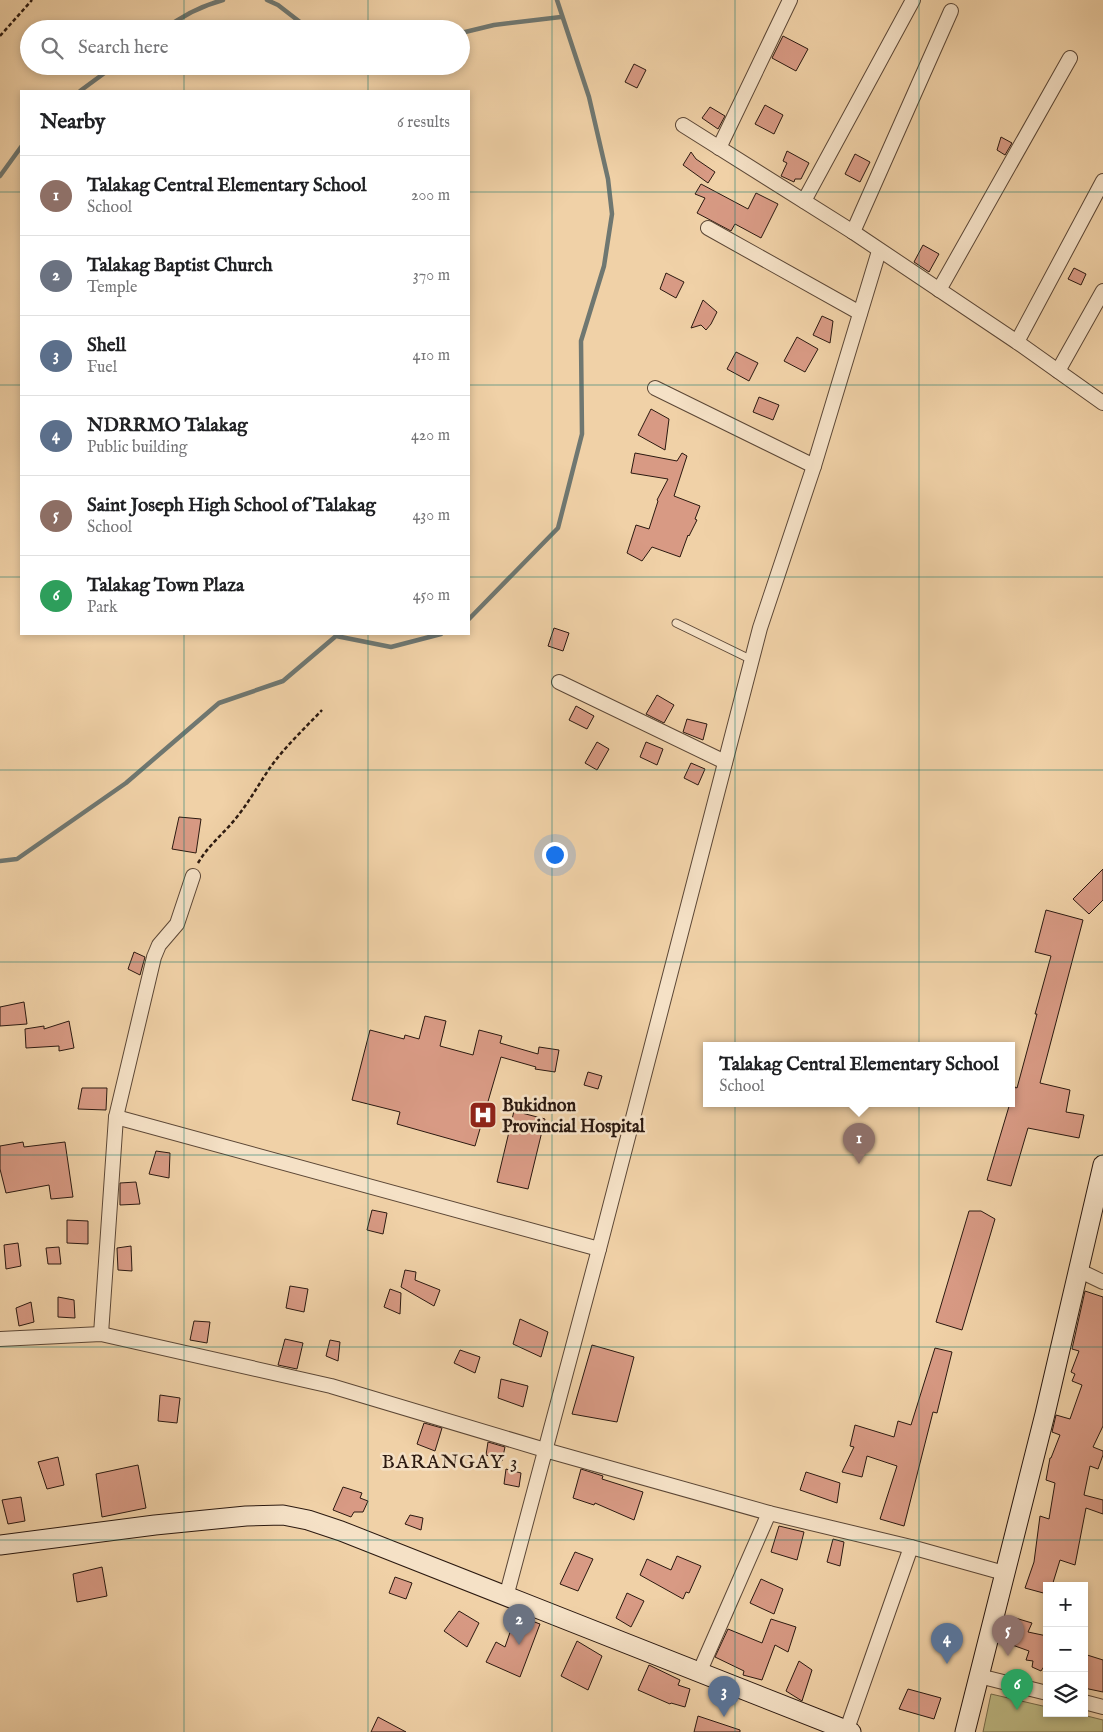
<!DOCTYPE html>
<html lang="en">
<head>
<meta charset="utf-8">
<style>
  body { margin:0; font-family:"IM FELL English",serif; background:#f6f6f6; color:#202124 }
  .controls { position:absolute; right:15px; bottom:15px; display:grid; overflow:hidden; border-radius:0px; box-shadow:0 2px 8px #0003 }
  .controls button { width:45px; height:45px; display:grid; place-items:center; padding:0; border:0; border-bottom:1px solid #e0e0e0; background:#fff; color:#202124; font:25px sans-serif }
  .you { position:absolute; left:554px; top:854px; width:18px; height:18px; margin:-12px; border:4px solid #fff; border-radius:50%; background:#1a73e8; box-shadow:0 0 0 8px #1a73e833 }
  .badge { display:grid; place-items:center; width:32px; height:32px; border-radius:50%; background:#0b8043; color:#fff; font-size:16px; font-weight:700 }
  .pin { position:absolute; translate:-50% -41px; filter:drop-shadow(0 1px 2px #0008) }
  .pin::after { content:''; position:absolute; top:26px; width:18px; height:15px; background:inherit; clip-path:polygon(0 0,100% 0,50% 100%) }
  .popup { position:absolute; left:703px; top:1042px; width:312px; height:65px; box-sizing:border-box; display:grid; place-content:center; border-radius:0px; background:#fff; filter:drop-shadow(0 1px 4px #0005); font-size:16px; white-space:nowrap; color:#757577 }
  .popup b { font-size:19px; color:#202124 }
  .popup::after { content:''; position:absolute; left:50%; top:100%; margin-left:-10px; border:10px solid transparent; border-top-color:#fff }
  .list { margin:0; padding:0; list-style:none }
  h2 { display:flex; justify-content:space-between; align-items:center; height:65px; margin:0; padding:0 20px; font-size:21px }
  h2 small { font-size:16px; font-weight:400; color:#757577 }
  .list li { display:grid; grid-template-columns:32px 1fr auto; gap:15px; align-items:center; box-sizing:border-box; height:80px; padding:0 20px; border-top:1px solid #e0e0e0 }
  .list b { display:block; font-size:19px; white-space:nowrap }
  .list p { margin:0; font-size:16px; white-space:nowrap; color:#757577 }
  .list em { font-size:16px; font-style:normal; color:#757577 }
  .icon { flex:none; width:28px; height:28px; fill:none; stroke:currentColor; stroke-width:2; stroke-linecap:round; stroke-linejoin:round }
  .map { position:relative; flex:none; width:1103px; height:1732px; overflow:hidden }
  .search { position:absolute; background:#fff; box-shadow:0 2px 8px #0003; left:20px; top:20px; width:450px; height:55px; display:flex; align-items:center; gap:12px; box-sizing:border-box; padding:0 18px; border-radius:28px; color:#757577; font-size:19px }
  .panel { position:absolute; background:#fff; box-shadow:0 2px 8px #0003; left:20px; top:90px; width:450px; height:545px; border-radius:0px }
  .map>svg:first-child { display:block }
  .green { fill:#beba84; stroke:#746a4a }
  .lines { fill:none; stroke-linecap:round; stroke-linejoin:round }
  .stream { stroke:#6f7771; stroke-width:4.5 }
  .building { fill:#d89a84; stroke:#2b1910 }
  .service-casing { stroke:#5c4736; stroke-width:9 }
  .minor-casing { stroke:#5c4736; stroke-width:16 }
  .secondary-casing { stroke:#2b1910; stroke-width:21 }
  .path { stroke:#2b1910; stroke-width:2.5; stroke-dasharray:4 2.5; stroke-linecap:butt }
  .service { stroke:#f5e1c6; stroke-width:7 }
  .minor { stroke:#f5e1c6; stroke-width:14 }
  .secondary { stroke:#f5e1c6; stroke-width:19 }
  .grid { fill:none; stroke:#0f766e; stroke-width:1; stroke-opacity:0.55 }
  .labels { text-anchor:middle; stroke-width:5; stroke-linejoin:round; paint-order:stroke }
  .poi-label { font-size:18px; font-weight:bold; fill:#2b1910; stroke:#f5e1c6; text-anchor:start }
  .quarter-label { font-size:20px; letter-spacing:1px; fill:#2b1910; stroke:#f5e1c6 }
</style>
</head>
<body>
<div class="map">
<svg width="1103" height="1732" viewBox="0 0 1103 1732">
  <rect width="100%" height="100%" fill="#f0d1a7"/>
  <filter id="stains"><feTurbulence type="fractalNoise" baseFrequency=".004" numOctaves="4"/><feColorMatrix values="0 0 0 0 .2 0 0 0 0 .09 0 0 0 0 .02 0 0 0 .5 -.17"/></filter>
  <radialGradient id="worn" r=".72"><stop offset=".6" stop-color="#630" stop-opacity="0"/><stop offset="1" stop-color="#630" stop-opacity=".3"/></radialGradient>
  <polygon class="green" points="991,1694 1047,1707 1047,1713 1075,1713 1103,1720 1103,1732 983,1732"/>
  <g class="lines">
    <g class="stream">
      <polyline points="267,0 278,5 309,29"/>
      <path d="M 165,29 C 183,15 201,6 223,0"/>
      <polyline points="461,33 494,25 561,17"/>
      <polyline points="80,91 114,66"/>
      <polyline points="0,176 21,147"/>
      <polyline points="469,619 558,528 582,434 581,341 604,266 612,214 608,179 589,97 557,0"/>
      <polyline points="0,861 17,859 126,783 219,703 283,681 336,636 391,647 441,634"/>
    </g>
  </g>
  <g class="building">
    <polygon points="783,36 808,49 796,71 772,58"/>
    <polygon points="634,64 646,70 637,88 625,82"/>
    <polygon points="765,105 783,115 774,134 755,124"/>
    <polygon points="710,107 725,116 718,129 702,118"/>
    <polygon points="1001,137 1012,143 1005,155 997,150"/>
    <polygon points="787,151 809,163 801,179 795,179 794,182 781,176 787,163 783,161"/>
    <polygon points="691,152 696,159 715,172 708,183 683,165"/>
    <polygon points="855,154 870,162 860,182 845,174"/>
    <polygon points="701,184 748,209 756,193 778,204 761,238 735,224 731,231 697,213 705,198 695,194"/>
    <polygon points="923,245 939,254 929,272 914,262"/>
    <polygon points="1074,268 1086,274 1081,285 1068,279"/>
    <polygon points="666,273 684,282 676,298 660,289"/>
    <polygon points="703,300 717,312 711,324 706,330 701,325 691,328"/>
    <polygon points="822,316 833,321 830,343 813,335"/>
    <polygon points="797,337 818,349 805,372 784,361"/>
    <polygon points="736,352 758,363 749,381 727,369"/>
    <polygon points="759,397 779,405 773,420 753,412"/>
    <polygon points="651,409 669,419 665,450 638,435"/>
    <polygon points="635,453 677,461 682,453 687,456 674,496 700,506 695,519 697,520 689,536 688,535 680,557 652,547 642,561 627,553 636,525 649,529 658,501 657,500 668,479 631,473"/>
    <polygon points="554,628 569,633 563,651 548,646"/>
    <polygon points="657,695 674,705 664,723 646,714"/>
    <polygon points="576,706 594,716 587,729 569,720"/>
    <polygon points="687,719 707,724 703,740 683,732"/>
    <polygon points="597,742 609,749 597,770 585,763"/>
    <polygon points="646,742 663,749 657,765 640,757"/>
    <polygon points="691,763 705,769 698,785 684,778"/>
    <polygon points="179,817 201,819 196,853 172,849"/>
    <polygon points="1103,869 1103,900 1089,914 1073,899"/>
    <polygon points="1046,910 1083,920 1040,1083 1070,1090 1066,1112 1084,1115 1079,1138 1028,1128 1011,1186 987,1180 1010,1103 1012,1103 1015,1087 1017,1088 1037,1014 1035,1014 1051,956 1035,952"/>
    <polygon points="134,952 145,957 140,975 128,969"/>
    <polygon points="24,1002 27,1024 0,1026 0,1007"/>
    <polygon points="425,1016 446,1021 440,1046 473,1055 479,1030 502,1036 500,1043 538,1054 539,1047 559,1050 555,1072 535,1069 536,1067 501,1057 475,1146 397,1124 400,1112 352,1100 370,1030 404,1039 405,1035 419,1039"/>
    <polygon points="69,1021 74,1048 59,1051 59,1046 26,1048 25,1029 44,1026 44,1029"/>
    <polygon points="588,1072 602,1076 598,1089 584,1085"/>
    <polygon points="82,1088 107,1088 106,1110 78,1109"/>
    <polygon points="514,1111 545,1119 528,1189 497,1182"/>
    <polygon points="23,1142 24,1147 65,1142 73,1197 51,1199 49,1185 6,1193 0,1169 0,1146"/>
    <polygon points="156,1151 170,1153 169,1178 149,1174"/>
    <polygon points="136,1182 140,1204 120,1205 120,1183"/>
    <polygon points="372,1210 387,1213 383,1234 367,1230"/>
    <polygon points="969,1211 981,1211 995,1219 962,1330 936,1322"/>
    <polygon points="67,1220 88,1221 88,1244 67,1243"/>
    <polygon points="18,1243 21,1266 6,1269 4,1245"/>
    <polygon points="131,1246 132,1271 118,1270 117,1248"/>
    <polygon points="59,1247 61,1264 48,1264 46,1248"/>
    <polygon points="405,1270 416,1272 415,1280 440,1290 434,1306 401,1287"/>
    <polygon points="290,1286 308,1289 304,1312 286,1308"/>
    <polygon points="390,1289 401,1293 400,1314 384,1307"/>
    <polygon points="1085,1291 1103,1297 1103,1426 1093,1447 1103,1451 1103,1455 1098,1469 1090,1466 1084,1495 1103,1500 1103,1514 1086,1508 1075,1565 1060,1560 1052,1586 1047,1586 1047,1594 1025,1588 1034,1562 1040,1516 1049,1519 1055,1483 1046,1480 1050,1458 1051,1458 1060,1435 1052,1432 1056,1415 1070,1419 1082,1385 1072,1381 1075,1374 1071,1372 1079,1351 1072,1349"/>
    <polygon points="58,1297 74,1300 75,1318 58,1317"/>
    <polygon points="31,1302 34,1322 19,1326 16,1308"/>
    <polygon points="520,1319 548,1332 541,1357 513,1344"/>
    <polygon points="194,1321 210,1322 207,1343 190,1340"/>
    <polygon points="285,1339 303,1343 297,1369 278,1365"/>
    <polygon points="330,1340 340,1342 338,1361 326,1356"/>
    <polygon points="592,1345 634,1357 617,1422 572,1414"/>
    <polygon points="935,1348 952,1352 937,1413 933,1412 904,1526 880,1519 897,1466 867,1456 862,1477 842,1472 854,1447 850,1446 855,1425 894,1437 898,1421 911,1425"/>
    <polygon points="460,1350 480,1357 475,1373 454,1363"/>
    <polygon points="501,1379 528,1386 523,1407 498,1398"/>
    <polygon points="160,1395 180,1398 177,1423 158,1421"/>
    <polygon points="424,1423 442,1428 435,1451 417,1444"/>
    <polygon points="488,1442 505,1447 502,1461 486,1455"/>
    <polygon points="58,1457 64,1485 47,1489 38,1462"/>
    <polygon points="138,1465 146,1508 102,1517 96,1474"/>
    <polygon points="506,1469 521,1473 519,1487 504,1484"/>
    <polygon points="581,1469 603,1476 602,1479 643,1492 634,1520 595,1503 594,1505 573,1498"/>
    <polygon points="806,1472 840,1483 837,1503 800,1490"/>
    <polygon points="343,1487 362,1493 360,1498 368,1501 363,1512 354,1512 351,1517 333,1510"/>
    <polygon points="21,1497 25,1521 8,1524 2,1500"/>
    <polygon points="410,1515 423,1518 421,1530 405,1524"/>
    <polygon points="779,1526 804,1532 797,1560 771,1552"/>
    <polygon points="833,1539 844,1542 840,1566 827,1562"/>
    <polygon points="575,1552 593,1559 578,1591 560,1584"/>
    <polygon points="677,1556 701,1566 689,1593 686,1592 683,1599 640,1575 647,1559 671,1570"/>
    <polygon points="102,1567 107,1596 77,1602 73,1574"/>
    <polygon points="395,1577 412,1583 406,1599 389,1593"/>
    <polygon points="761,1579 783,1589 774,1614 750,1603"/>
    <polygon points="627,1593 644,1601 631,1627 616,1618"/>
    <polygon points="459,1611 479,1623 467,1647 444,1631"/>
    <polygon points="516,1615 540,1624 520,1677 486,1662 496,1642 505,1647"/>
    <polygon points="1012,1617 1032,1623 1028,1632 1047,1636 1047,1662 1041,1671 1032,1667 1033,1661 1026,1660 1029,1651 1004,1642"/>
    <polygon points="771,1619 796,1627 788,1652 775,1645 762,1680 743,1675 744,1671 715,1657 728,1629 762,1643"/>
    <polygon points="577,1641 602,1656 588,1690 561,1676"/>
    <polygon points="1084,1654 1103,1660 1103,1692 1084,1688"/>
    <polygon points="799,1661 812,1670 802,1701 786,1691"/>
    <polygon points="649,1665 680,1680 678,1685 690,1689 685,1707 671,1703 670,1704 638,1690"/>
    <polygon points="908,1689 941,1698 934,1719 899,1709"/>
    <polygon points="698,1716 740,1730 740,1732 694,1732"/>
    <polygon points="378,1717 406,1732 371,1732"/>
  </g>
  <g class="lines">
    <defs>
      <polyline id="service" points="676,623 752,660"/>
      <g id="minor">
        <polyline points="683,125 853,232 1017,342 1103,403"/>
        <polyline points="719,148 790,0"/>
        <polyline points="804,201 913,0"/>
        <polyline points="708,228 860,313"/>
        <polyline points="853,232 951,11"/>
        <polyline points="939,290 1070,58"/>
        <polyline points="1017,342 1103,181"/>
        <polyline points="1058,371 1103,291"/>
        <polyline points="655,388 814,466"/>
        <polyline points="559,682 725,762"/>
        <polyline points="116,1117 599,1249"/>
        <polyline points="1080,1271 1103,1282"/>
        <polyline points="101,1334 116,1117 154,957 159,945 177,924 193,876"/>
        <polyline points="0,1339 101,1334 331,1386 545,1450 769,1513 911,1547 1004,1573"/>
        <polyline points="506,1597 599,1249 760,628 814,466 879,251"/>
        <polyline points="699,1673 769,1513"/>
        <polyline points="979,1676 1047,1693"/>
        <polyline points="1084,1702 1103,1707"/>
        <polyline points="846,1732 911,1547"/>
      </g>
      <g id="secondary">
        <polyline points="0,1545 155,1525 246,1516 283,1515 308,1520 341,1531 851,1732"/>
        <polyline points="965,1732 1045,1414 1103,1165"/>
      </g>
    </defs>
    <use href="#service" class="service-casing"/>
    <use href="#minor" class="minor-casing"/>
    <use href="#secondary" class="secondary-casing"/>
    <g class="path">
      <polyline points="0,36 32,0"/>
      <path d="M 198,863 C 209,844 227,831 240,813 C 253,796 262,778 275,761 C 289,743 306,727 322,710"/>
    </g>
    <use href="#service" class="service"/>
    <use href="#minor" class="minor"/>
    <use href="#secondary" class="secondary"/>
  </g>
  <path class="grid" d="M 184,0 L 184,29M 368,0 L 368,29M 552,0 L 552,1732M 735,0 L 735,1732M 919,0 L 919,1732M 184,66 L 184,91M 368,66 L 368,91M 0,192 L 21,192M 469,192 L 1103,192M 0,385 L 21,385M 469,385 L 1103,385M 0,577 L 21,577M 469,577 L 1103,577M 184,634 L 184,1732M 368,634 L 368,1732M 0,770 L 1103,770M 0,962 L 1103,962M 0,1155 L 1103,1155M 0,1347 L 1103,1347M 0,1540 L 1103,1540"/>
  <defs>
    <symbol id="hospital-square" viewBox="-11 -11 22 22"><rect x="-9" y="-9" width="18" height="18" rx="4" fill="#8f2418" stroke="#f5e1c6"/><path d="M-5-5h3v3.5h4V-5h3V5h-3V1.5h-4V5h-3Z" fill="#fff"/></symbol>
  </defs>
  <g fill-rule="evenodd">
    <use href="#hospital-square" x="467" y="1099" width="32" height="32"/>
  </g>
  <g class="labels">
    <g class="poi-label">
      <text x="502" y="1111">Bukidnon<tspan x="502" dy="21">Provincial Hospital</tspan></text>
    </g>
    <g class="quarter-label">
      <text x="450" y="1468">BARANGAY 3</text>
    </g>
  </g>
  <rect width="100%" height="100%" filter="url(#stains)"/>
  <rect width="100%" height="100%" fill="url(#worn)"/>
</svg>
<div class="controls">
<button>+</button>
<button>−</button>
<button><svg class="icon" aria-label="layers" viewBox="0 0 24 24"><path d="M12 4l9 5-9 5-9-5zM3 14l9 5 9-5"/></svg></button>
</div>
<div class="you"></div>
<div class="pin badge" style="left:859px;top:1164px;background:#8d6e63">1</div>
<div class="popup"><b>Talakag Central Elementary School</b>School</div>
<div class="pin badge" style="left:519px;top:1645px;background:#6b7280">2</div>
<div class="pin badge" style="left:724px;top:1717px;background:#5c6f8a">3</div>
<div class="pin badge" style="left:947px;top:1664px;background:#5c6f8a">4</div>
<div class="pin badge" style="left:1008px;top:1656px;background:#8d6e63">5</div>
<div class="pin badge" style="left:1017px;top:1710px;background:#2e9e5b">6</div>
<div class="search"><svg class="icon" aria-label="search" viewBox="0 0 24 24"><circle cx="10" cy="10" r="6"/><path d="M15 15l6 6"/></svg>Search here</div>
<section class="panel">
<h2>Nearby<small>6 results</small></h2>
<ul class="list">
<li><span class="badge" style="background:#8d6e63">1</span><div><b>Talakag Central Elementary School</b><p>School</p></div><em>200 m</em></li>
<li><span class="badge" style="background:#6b7280">2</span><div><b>Talakag Baptist Church</b><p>Temple</p></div><em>370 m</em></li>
<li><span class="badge" style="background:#5c6f8a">3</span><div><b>Shell</b><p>Fuel</p></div><em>410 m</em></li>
<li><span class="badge" style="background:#5c6f8a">4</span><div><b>NDRRMO Talakag</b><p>Public building</p></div><em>420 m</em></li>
<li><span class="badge" style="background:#8d6e63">5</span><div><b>Saint Joseph High School of Talakag</b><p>School</p></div><em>430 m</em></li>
<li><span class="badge" style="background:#2e9e5b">6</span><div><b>Talakag Town Plaza</b><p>Park</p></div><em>450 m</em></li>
</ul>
</section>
</div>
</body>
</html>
